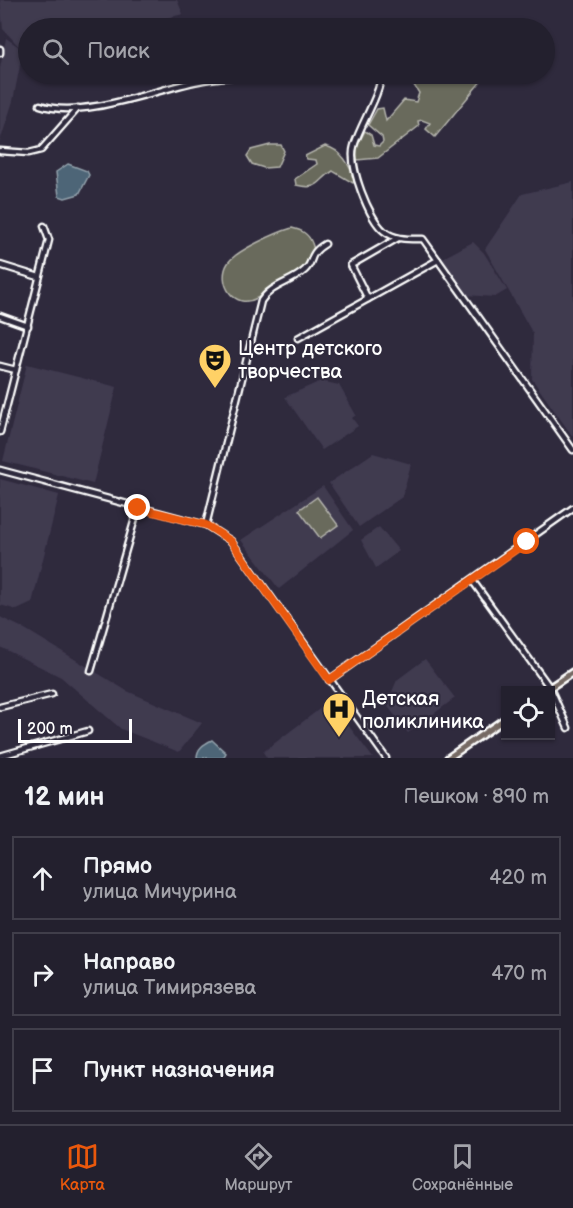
<!DOCTYPE html>
<html lang="ru">
<head>
<meta charset="utf-8">
<style>
  body { margin:0; font-family:"Balsamiq Sans",sans-serif; background:#2f2d3a; color:#f1f3f6 }
  .controls { position:absolute; right:18px; bottom:18px; display:grid; overflow:hidden; border-radius:0px; box-shadow:0 2px 4px #0004 }
  .controls button { width:54px; height:54px; display:grid; place-items:center; padding:0; border:0; border-bottom:2px solid #403e4a; background:#23202e; color:#f1f3f6; font:30px sans-serif }
  .scale { position:absolute; left:18px; bottom:15px; width:114px; box-sizing:border-box; padding-left:6px; border:3px solid #fff; border-top:0; font-size:16px; line-height:21px; white-space:nowrap; color:#fff; -webkit-text-stroke:4px #2f2a3d; paint-order:stroke }
  .stop { position:absolute; width:18px; height:18px; margin:-14px; border:4px solid #ea580c; border-radius:50%; background:#fff }
  .stop.end { background:#ea580c; border-color:#fff; box-shadow:0 2px 6px #0008 }
  .list { margin:0; padding:0; list-style:none }
  h2 { display:flex; justify-content:space-between; align-items:center; height:78px; margin:0; padding:0 24px; font-size:26px }
  h2 small { font-size:20px; font-weight:400; color:#a3a3aa }
  .list li { display:grid; grid-template-columns:39px 1fr auto; gap:18px; align-items:center; box-sizing:border-box; height:84px; margin:0 12px 12px; padding:0 12px; border:2px solid #403e4a; border-radius:0px }
  .list b { display:block; font-size:22px; white-space:nowrap }
  .list p { margin:0; font-size:20px; white-space:nowrap; color:#a3a3aa }
  .list em { font-size:20px; font-style:normal; color:#a3a3aa }
  .icon { flex:none; width:33px; height:33px; fill:none; stroke:currentColor; stroke-width:2; stroke-linecap:round; stroke-linejoin:round }
  .map { position:relative; flex:none; width:573px; height:758px; overflow:hidden }
  .search { position:absolute; background:#23202e; box-shadow:0 2px 4px #0004; left:18px; right:18px; top:18px; height:66px; display:flex; align-items:center; gap:15px; box-sizing:border-box; padding:0 21px; border-radius:33px; color:#a3a3aa; font-size:22px }
  .sheet { height:366px; background:#23202e }
  nav { display:flex; justify-content:space-around; align-items:center; box-sizing:border-box; height:84px; border-top:2px solid #403e4a; background:#23202e; font-size:16px; color:#a3a3aa }
  nav a { display:grid; justify-items:center; gap:3px }
  nav .on { color:#ea580c }
  .map>svg:first-child { display:block }
  .built { fill:#403a50 }
  .green { fill:#696a5b; stroke:#b4b4ad; stroke-width:1.5 }
  .water { fill:#4d6577; stroke:#94a3ad; stroke-width:1.5 }
  .lines { fill:none; stroke-linecap:round; stroke-linejoin:round }
  .minor-casing { stroke:#fff; stroke-width:9 }
  .major-casing { stroke:#fff; stroke-width:10 }
  .minor { stroke:#2f2a3d; stroke-width:4.5 }
  .major { stroke:#756964; stroke-width:5 }
  .route { stroke:#ea580c; stroke-width:8 }
  .labels { text-anchor:middle; stroke-width:4.5; stroke-linejoin:round; paint-order:stroke }
  .poi-label { font-size:20px; fill:#fff; stroke:#2f2a3d; text-anchor:start }
</style>
</head>
<body>
<div class="map">
<svg width="573" height="758" viewBox="0 0 573 758">
  <rect width="100%" height="100%" fill="#2f2a3d"/>
  <filter id="ink" filterUnits="userSpaceOnUse"><feTurbulence type="fractalNoise" baseFrequency=".0167" numOctaves="2"/><feDisplacementMap in="SourceGraphic" scale="12" xChannelSelector="R" yChannelSelector="G"/><feConvolveMatrix kernelMatrix="1 2 1 2 8 2 1 2 1" color-interpolation-filters="sRGB"/></filter>
  <g filter="url(#ink)">
    <g class="built">
      <polygon points="0,0 177,0 183,14 125,28 28,28 28,54 26,54 3,29"/>
      <polygon points="6,38 23,50 13,101 0,142 0,68"/>
      <polygon points="573,182 573,437 532,379 533,334 485,249 522,194"/>
      <polygon points="473,242 484,253 507,290 495,297 465,295 441,259"/>
      <polygon points="27,364 117,387 93,484 3,461"/>
      <polygon points="321,381 339,385 356,415 352,418 358,426 322,450 285,397"/>
      <polygon points="373,453 411,464 402,497 359,527 329,483"/>
      <polygon points="0,479 59,495 32,603 17,610 0,605"/>
      <polygon points="323,486 353,530 279,589 241,540"/>
      <polygon points="379,527 399,551 376,568 361,540"/>
      <polygon points="0,617 25,629 127,691 202,723 179,752 121,729 61,677 0,647"/>
      <polygon points="425,659 455,698 408,733 383,700 391,694 397,680"/>
      <polygon points="330,701 373,758 267,758 263,752"/>
    </g>
    <g class="green">
      <polygon points="407,74 487,74 435,137 426,129 430,123 422,120 418,121 419,126 378,158 357,160 355,150 365,131 371,135 374,145 379,146 383,142 382,137 368,125 377,109 383,108 386,121 404,100 416,102 419,93"/>
      <polygon points="270,145 281,145 284,151 277,167 264,168 252,164 247,156 251,150"/>
      <path d="M 325,146 C 342,150 349,164 355,180 L 353,183 L 333,171 C 317,180 321,191 296,185 L 295,179 L 317,164 L 316,160 L 307,159 L 305,156 Z"/>
      <path d="M 292,228 C 301,230 308,233 312,243 C 324,271 276,288 257,298 C 234,311 216,282 228,263 C 235,251 278,232 292,228 Z"/>
      <polygon points="317,497 338,525 320,538 299,510"/>
    </g>
    <g class="water">
      <polygon points="68,164 87,171 89,175 79,194 65,198 59,196 56,172"/>
      <path d="M 212,740 L 226,753 L 223,758 L 197,758 C 197,748 204,744 212,740 Z"/>
    </g>
    <g class="lines">
      <defs>
        <g id="minor">
          <polyline points="0,49 0,53"/>
          <path d="M 381,74 C 381,94 360,125 354,146 C 348,165 369,219 384,231 C 395,240 409,239 423,239 L 573,450"/>
          <path d="M 40,105 C 83,120 159,88 203,80 C 224,76 246,76 268,74"/>
          <polyline points="0,151 29,153 41,150 78,108"/>
          <polyline points="0,265 39,277"/>
          <polyline points="368,299 351,265 398,238"/>
          <polyline points="0,316 28,326"/>
          <polyline points="298,338 438,260"/>
          <polyline points="0,366 16,370"/>
          <polyline points="0,432 49,240 44,226"/>
          <polyline points="0,470 206,525 231,541 386,758"/>
          <path d="M 206,525 L 261,301 C 272,284 291,283 305,270 C 315,261 307,255 325,244"/>
          <polyline points="472,580 550,688 568,728"/>
          <polyline points="91,671 138,508"/>
          <polyline points="329,680 573,508"/>
          <polyline points="0,707 52,694"/>
          <polyline points="0,756 88,731"/>
        </g>
        <g id="major">
          <polyline points="546,690 573,672"/>
          <polyline points="448,758 506,718"/>
        </g>
      </defs>
      <use href="#minor" class="minor-casing"/>
      <use href="#major" class="major-casing"/>
      <use href="#minor" class="minor"/>
      <use href="#major" class="major"/>
    </g>
  </g>
  <g class="lines" filter="url(#ink)">
    <polyline class="route" points="138,508 206,525 231,541 329,680 527,542"/>
  </g>
  <defs>
    <symbol id="theatre-pin" viewBox="-11 -11 22 30"><path d="M0 17L-7.5 6A9.5 9.5 0 1 1 7.5 6Z" fill="#ffd166" stroke="#2f2a3d"/><path d="M-5-5.5Q0-4 5-5.5V0Q5 5 0 6Q-5 5-5 0ZM-3.3-2.5H-1v1.5H-3.3ZM1-2.5H3.3v1.5H1ZM-2.8 1Q0 5.5 2.8 1Z" fill="#111"/></symbol>
    <symbol id="hospital-pin" viewBox="-11 -11 22 30"><path d="M0 17L-7.5 6A9.5 9.5 0 1 1 7.5 6Z" fill="#ffd166" stroke="#2f2a3d"/><path d="M-5-5h3v3.5h4V-5h3V5h-3V1.5h-4V5h-3Z" fill="#111"/></symbol>
  </defs>
  <g fill-rule="evenodd">
    <use href="#theatre-pin" x="196" y="341" width="38" height="52"/>
    <use href="#hospital-pin" x="320" y="690" width="38" height="52"/>
  </g>
  <g class="labels">
    <g class="poi-label">
      <text x="238" y="355">Центр детского<tspan x="238" dy="23">творчества</tspan></text>
      <text x="362" y="705">Детская<tspan x="362" dy="23">поликлиника</tspan></text>
    </g>
  </g>
</svg>
<div class="controls">
<button><svg class="icon" aria-label="locate" viewBox="0 0 24 24"><circle cx="12" cy="12" r="6"/><path d="M12 2v4M12 18v4M2 12h4M18 12h4"/></svg></button>
</div>
<div class="scale">200 m</div>
<div class="stop" style="left:527px;top:542px"></div>
<div class="stop end" style="left:138px;top:508px"></div>
<div class="search"><svg class="icon" aria-label="search" viewBox="0 0 24 24"><circle cx="10" cy="10" r="6"/><path d="M15 15l6 6"/></svg>Поиск</div>
</div>
<section class="sheet">
<h2>12 мин<small>Пешком · 890 m</small></h2>
<ul class="list">
<li><svg class="icon" aria-label="ahead" viewBox="0 0 24 24"><path d="M12 20V5M6 11l6-6 6 6"/></svg><div><b>Прямо</b><p>улица Мичурина</p></div><em>420 m</em></li>
<li><svg class="icon" aria-label="right" viewBox="0 0 24 24"><path d="M7 20v-9h11M14 6l5 5-5 5"/></svg><div><b>Направо</b><p>улица Тимирязева</p></div><em>470 m</em></li>
<li><svg class="icon" aria-label="arrive" viewBox="0 0 24 24"><path d="M6 21V4h12l-3 4 3 4H6"/></svg><div><b>Пункт назначения</b></div></li>
</ul>
</section>
<nav>
<a class="on"><svg class="icon" aria-label="map" viewBox="0 0 24 24"><path d="M3 6l6-2 6 2 6-2v14l-6 2-6-2-6 2zM9 4v14M15 6v14"/></svg>Карта</a>
<a><svg class="icon" aria-label="directions" viewBox="0 0 24 24"><path d="M12 3l9 9-9 9-9-9zM9 14v-3h6M13 9l2 2-2 2"/></svg>Маршрут</a>
<a><svg class="icon" aria-label="saved" viewBox="0 0 24 24"><path d="M7 4h10v16l-5-4-5 4z"/></svg>Сохранённые</a>
</nav>
</body>
</html>
